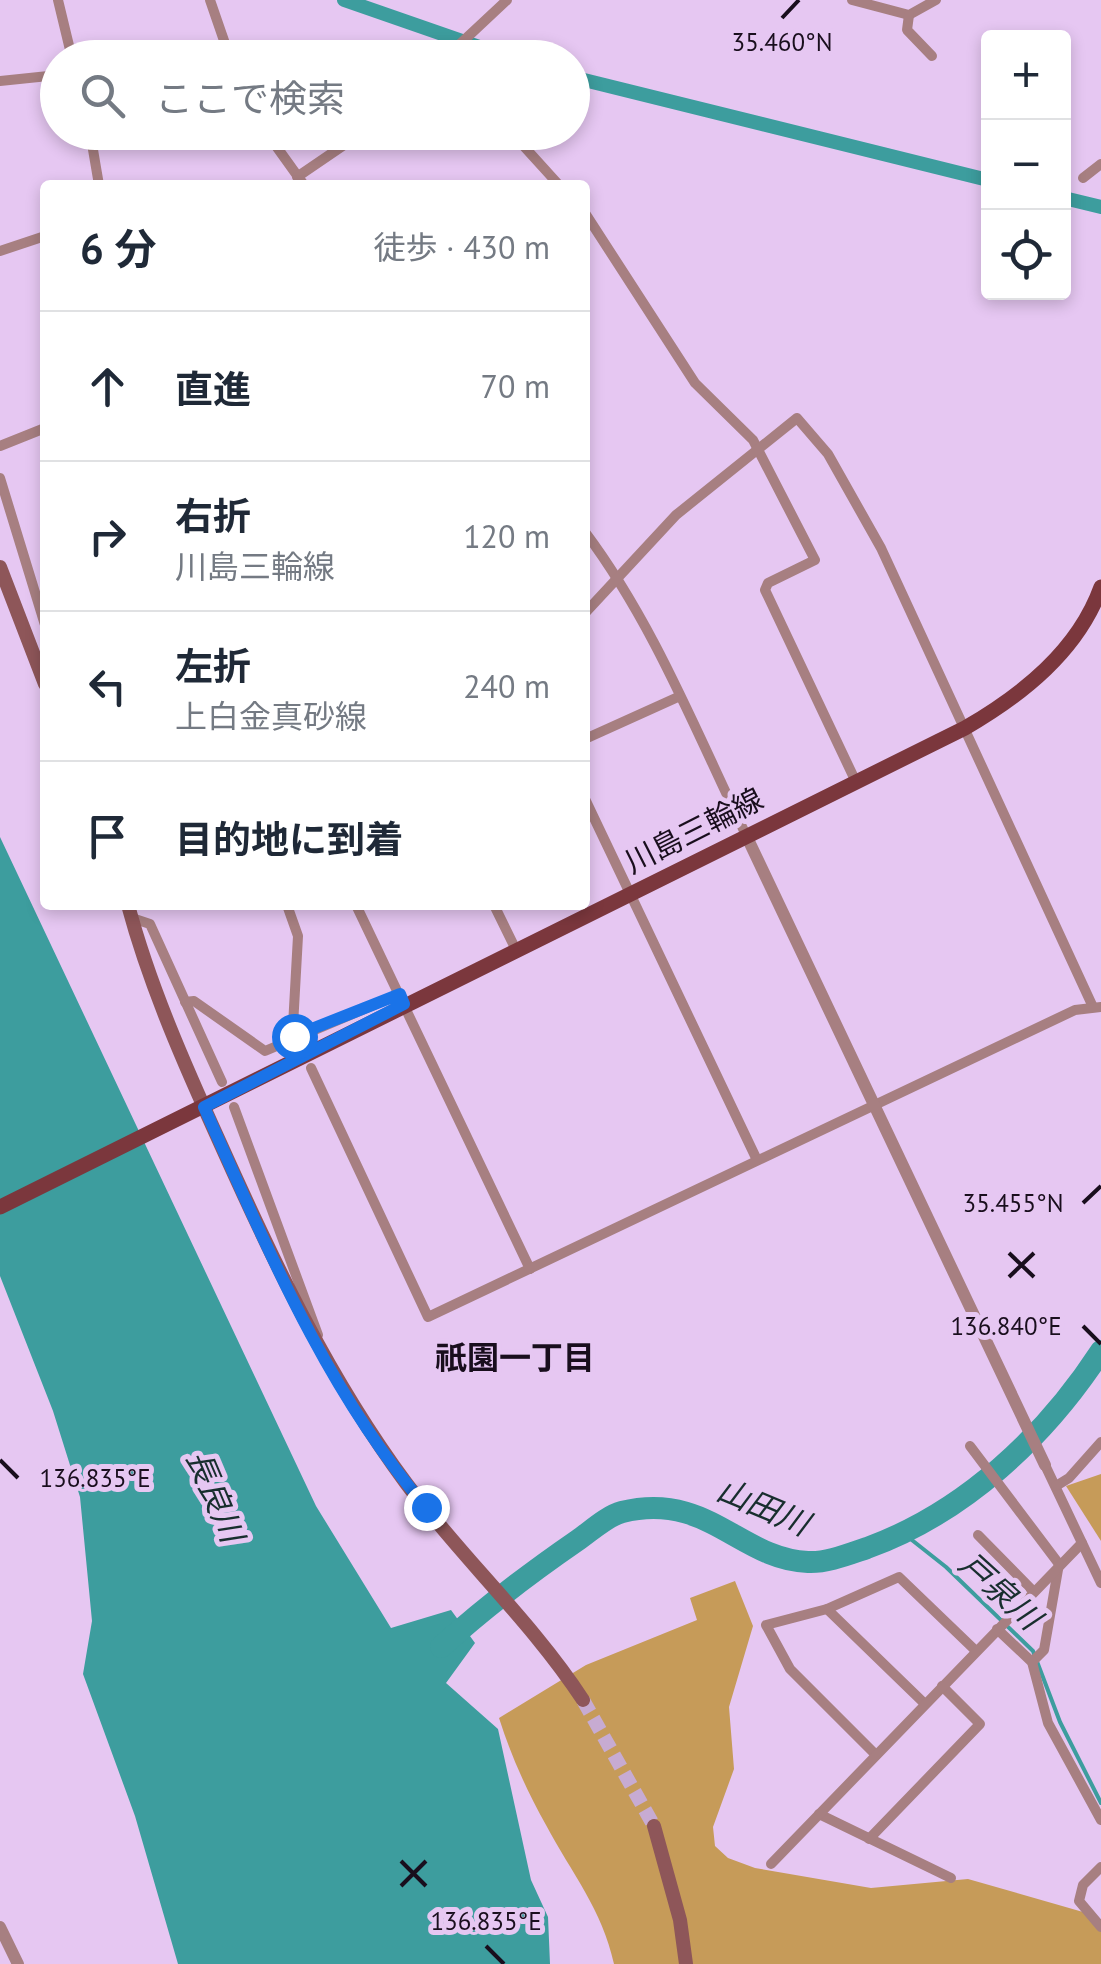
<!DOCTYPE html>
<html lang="ja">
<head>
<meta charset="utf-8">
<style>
  body { margin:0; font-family:"PT Sans","Noto Sans JP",sans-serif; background:#f2f2f3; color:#1f2937 }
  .controls { position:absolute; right:30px; top:30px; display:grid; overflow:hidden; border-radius:10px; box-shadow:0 5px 15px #0003 }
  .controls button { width:90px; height:90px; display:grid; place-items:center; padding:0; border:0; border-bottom:2px solid #e0e1e3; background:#fff; color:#1f2937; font:50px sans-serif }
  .stop { position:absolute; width:30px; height:30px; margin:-22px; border:8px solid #1a73e8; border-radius:50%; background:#fff }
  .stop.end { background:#1a73e8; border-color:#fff; box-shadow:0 2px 10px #0008 }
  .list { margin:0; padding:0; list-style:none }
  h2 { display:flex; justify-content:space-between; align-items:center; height:130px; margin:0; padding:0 40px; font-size:42px }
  h2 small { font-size:32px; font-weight:400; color:#747a83 }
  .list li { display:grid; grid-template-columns:65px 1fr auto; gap:30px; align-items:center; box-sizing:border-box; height:150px; padding:0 40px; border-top:2px solid #e0e1e3 }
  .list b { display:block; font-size:38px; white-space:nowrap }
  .list p { margin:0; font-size:32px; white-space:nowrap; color:#747a83 }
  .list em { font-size:32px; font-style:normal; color:#747a83 }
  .icon { flex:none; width:55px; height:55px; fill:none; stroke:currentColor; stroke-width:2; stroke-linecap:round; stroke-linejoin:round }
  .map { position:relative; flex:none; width:1101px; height:1964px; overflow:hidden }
  .search { position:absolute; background:#fff; box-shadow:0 5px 15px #0003; left:40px; top:40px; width:550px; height:110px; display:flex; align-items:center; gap:25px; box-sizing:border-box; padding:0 35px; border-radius:55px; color:#747a83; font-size:38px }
  .panel { position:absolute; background:#fff; box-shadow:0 5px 15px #0003; left:40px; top:180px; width:550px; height:730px; border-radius:10px }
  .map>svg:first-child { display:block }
  .green { fill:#c69b59 }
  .water { fill:#3d9d9e }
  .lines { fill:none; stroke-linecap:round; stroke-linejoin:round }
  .stream { stroke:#3d9d9e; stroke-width:4 }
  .canal { stroke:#3d9d9e; stroke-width:14 }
  .river { stroke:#3d9d9e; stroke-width:22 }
  .secondary-tunnel { stroke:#c7abd2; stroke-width:14; stroke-dasharray:14 7; stroke-linecap:butt }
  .minor { stroke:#a77f81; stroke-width:10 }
  .tertiary { stroke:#a77f81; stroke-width:12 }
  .secondary { stroke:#8e5659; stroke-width:14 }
  .primary { stroke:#7b373d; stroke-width:15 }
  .route { stroke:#1a73e8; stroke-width:12 }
  .ticks { fill:none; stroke:#190e1d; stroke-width:4 }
  .labels { text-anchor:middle; stroke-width:10; stroke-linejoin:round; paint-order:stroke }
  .street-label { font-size:30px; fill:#190e1d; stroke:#e6c7f2 }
  .neighbourhood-label { font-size:32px; font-weight:bold; fill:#190e1d; stroke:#e6c7f2 }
  .water-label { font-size:32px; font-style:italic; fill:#182e2e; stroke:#e6c7f2 }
  .ticks-label { font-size:25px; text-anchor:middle; fill:#190e1d; stroke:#e6c7f2; stroke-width:10; stroke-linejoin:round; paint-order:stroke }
</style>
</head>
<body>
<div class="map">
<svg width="1101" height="1964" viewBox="0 0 1101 1964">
  <rect width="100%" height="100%" fill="#e6c7f2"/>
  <g class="green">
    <polygon points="1101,1474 1101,1541 1066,1486"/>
    <path d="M 735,1581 L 753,1626 L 729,1707 L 734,1769 L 713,1827 L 715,1846 L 728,1858 L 755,1868 L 871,1888 L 968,1879 L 1083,1912 L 1101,1929 L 1101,1964 L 614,1964 C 602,1909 572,1874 546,1825 C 527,1791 511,1756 499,1718 L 586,1665 L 697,1620 L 690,1598 Z"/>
  </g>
  <polygon class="water" points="0,837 316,1506 391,1628 451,1610 475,1643 446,1683 498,1729 531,1880 548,1917 550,1964 178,1964 135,1816 83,1674 92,1621 80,1497 53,1411 0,1276"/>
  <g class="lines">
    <polyline class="stream" points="903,1533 946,1567 1033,1651 1060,1722 1101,1803"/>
    <g class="canal">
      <polyline points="344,0 511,58"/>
      <polyline points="572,77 988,180"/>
      <polyline points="1064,198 1101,207"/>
    </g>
    <path class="river" d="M 441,1647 C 484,1608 530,1573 578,1540 C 591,1531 607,1516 622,1512 C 708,1491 739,1559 808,1562 C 827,1563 849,1554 867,1548 C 964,1513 1045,1437 1101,1351"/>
    <polyline class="secondary-tunnel" points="583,1700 654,1826"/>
    <g class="minor">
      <polyline points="58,0 72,58"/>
      <polyline points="210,0 230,58"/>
      <polyline points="852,0 909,15 936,0"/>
      <polyline points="909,15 907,30 932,56"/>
      <polyline points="445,58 507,0"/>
      <polyline points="0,81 58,75"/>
      <polyline points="90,132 99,185"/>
      <polyline points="266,132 304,185"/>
      <polyline points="511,132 559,185"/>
      <polyline points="297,177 363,132"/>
      <polyline points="1083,178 1101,164"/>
      <polyline points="585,213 695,383 753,440 815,560 768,583 765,590 856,782"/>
      <polyline points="0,251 45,236"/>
      <polyline points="0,446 45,428"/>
      <polyline points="0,478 45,625"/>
      <path d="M 585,532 C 654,624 696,732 746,835"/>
      <polyline points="585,613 676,515 797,418 828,454 881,548 1093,1007"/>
      <polyline points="585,739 678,697"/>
      <polyline points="585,799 757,1160"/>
      <polyline points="287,905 298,936 293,1026 297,1042"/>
      <polyline points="356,905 530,1269"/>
      <polyline points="494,905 516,950"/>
      <polyline points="132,918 150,924 222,1082"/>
      <polyline points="185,1002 194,1001 265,1051 400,994"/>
      <polyline points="311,1068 428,1317 1075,1010 1101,1007"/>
      <polyline points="234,1107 318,1335"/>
      <polyline points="970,1446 1059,1564 1044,1650 1032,1662"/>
      <polyline points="1045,1465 1101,1583"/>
      <polyline points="1056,1486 1069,1478 1101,1442"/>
      <polyline points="978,1535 1033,1591"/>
      <polyline points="827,1609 925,1704"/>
      <polyline points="997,1629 1032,1662 1048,1723 1101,1820"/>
      <polyline points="876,1755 790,1669 766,1625 827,1609 899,1577 976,1651"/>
      <polyline points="819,1814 951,1878"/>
      <polyline points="869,1839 980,1724 942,1686"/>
      <polyline points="771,1864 1082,1543"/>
      <polyline points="1101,1867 1083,1885 1079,1901 1101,1927"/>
    </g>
    <g class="tertiary">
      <polyline points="746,835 1045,1465"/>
      <polyline points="0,1927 18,1964"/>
    </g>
    <g class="secondary">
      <polyline points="0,567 45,684"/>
      <path d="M 128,905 C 150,987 186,1068 221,1145 C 274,1263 329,1379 406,1483 C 462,1558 532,1622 583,1700"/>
      <polyline points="654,1826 680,1920 686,1964"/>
    </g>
    <path class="primary" d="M 0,1207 L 965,728 C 1022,695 1078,651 1101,587"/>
  </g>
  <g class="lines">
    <path class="route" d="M 294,1036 L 400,994 L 404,1004 L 204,1107 C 266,1245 326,1391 426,1507"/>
  </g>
  <path class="ticks" d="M 782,18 L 799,0M 1083,1203 L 1101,1186M 1009,1253 L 1034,1277M 1009,1277 L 1034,1253M 1083,1326 L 1101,1344M 0,1460 L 18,1478M 401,1861 L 426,1886M 401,1886 L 426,1861M 486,1946 L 504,1964"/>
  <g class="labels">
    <g class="street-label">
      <text transform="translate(694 831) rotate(-27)" y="10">川島三輪線</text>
    </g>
    <g class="neighbourhood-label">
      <text x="515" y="1369">祇園一丁目</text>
    </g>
    <g class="water-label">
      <text transform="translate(215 1496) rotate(67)" y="11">長良川</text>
      <text transform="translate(763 1507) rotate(23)" y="11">山田川</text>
      <text transform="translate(1000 1591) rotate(42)" y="11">戸泉川</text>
    </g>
  </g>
  <g class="ticks-label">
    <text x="782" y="51">35.460°N</text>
    <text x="1013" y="1212">35.455°N</text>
    <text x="1006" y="1335">136.840°E</text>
    <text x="95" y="1487">136.835°E</text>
    <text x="486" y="1930">136.835°E</text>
  </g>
</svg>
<div class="controls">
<button>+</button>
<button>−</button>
<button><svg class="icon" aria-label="locate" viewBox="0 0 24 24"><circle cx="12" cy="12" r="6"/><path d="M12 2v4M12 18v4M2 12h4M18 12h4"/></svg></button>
</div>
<div class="stop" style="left:294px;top:1036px"></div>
<div class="stop end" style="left:426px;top:1507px"></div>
<div class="search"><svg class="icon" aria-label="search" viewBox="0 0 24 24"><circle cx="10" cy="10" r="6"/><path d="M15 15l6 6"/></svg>ここで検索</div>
<section class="panel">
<h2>6 分<small>徒歩 · 430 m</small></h2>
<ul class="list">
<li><svg class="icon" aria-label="ahead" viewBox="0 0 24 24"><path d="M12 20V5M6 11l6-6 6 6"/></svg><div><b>直進</b></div><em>70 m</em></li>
<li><svg class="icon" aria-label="right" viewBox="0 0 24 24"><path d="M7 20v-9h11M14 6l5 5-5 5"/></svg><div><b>右折</b><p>川島三輪線</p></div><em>120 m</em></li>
<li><svg class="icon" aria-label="left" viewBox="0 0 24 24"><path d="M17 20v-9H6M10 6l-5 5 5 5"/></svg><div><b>左折</b><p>上白金真砂線</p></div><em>240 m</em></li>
<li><svg class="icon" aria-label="arrive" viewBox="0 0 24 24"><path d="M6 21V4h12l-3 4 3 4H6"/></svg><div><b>目的地に到着</b></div></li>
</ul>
</section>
</div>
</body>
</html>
